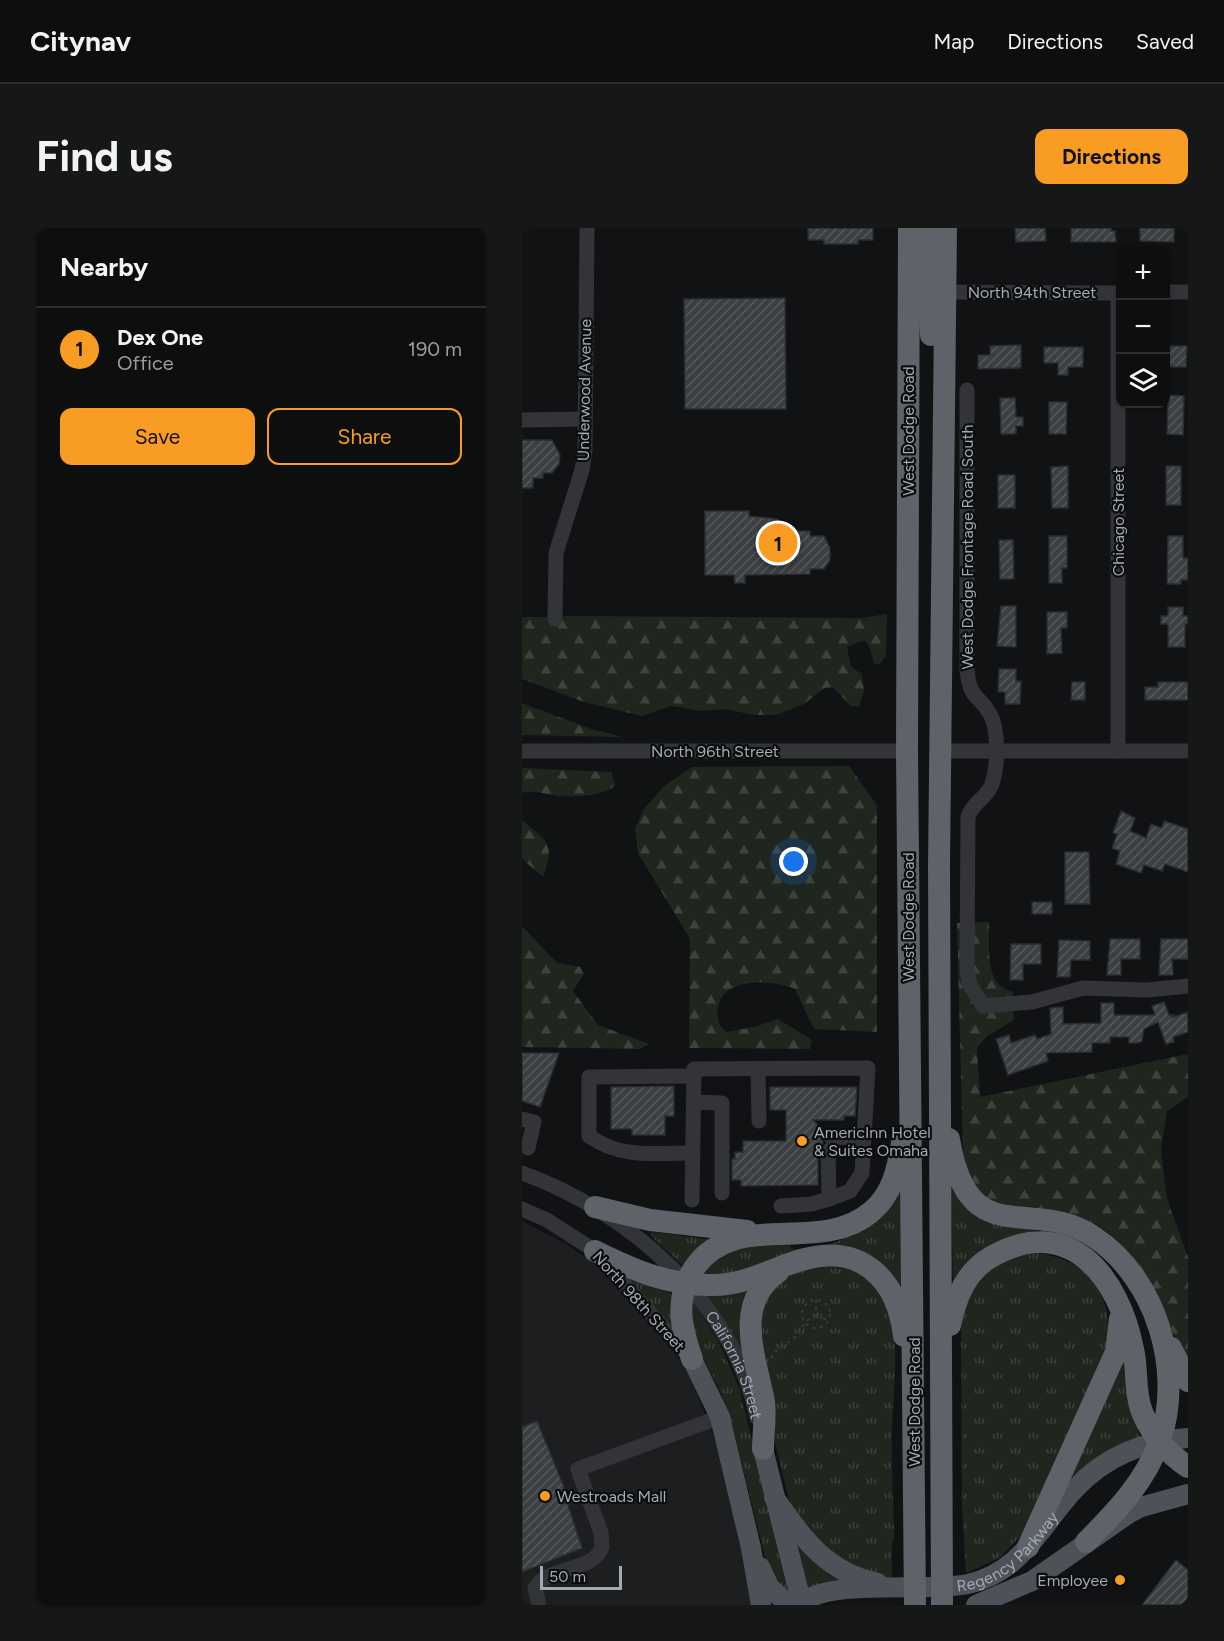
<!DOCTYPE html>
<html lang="en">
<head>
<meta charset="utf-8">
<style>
  body { margin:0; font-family:Figtree,sans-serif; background:#161717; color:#f1f3f6 }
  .controls { position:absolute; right:18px; top:18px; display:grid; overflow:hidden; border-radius:12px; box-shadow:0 2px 4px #0004 }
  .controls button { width:54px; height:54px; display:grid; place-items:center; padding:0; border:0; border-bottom:2px solid #2d2e2e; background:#0d0e0e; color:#f1f3f6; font:30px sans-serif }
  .scale { position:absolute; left:18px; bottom:15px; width:82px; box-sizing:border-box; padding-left:6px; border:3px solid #a2aab4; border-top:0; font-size:16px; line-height:21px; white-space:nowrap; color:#a2aab4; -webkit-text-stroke:4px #0d0d0e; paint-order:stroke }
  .you { position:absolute; left:272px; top:634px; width:21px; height:21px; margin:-15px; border:4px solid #fff; border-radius:50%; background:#1a73e8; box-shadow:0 0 0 9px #1a73e833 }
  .badge { display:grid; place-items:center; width:39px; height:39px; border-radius:50%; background:#f99c24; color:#111; font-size:20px; font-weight:700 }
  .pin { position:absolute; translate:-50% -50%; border:3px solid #fff; box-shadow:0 2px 6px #0006 }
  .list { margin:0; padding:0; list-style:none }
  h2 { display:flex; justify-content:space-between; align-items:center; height:78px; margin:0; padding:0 24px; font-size:26px }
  h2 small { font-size:20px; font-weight:400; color:#9a9c9e }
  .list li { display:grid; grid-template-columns:39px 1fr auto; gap:18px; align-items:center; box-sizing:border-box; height:84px; padding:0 24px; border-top:2px solid #2d2e2e }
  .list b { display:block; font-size:22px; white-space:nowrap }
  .list p { margin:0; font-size:20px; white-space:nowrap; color:#9a9c9e }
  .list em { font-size:20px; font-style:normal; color:#9a9c9e }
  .actions { display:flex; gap:12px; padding:18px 24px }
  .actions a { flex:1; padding:14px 0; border:2px solid #f99c24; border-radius:12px; text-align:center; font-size:21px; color:#f99c24 }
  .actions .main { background:#f99c24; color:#111 }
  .icon { flex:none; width:33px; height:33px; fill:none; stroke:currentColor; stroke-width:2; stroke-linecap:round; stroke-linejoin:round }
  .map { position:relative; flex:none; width:666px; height:1377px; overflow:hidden; border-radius:12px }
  header { display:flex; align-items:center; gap:36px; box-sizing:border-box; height:84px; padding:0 30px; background:#0d0e0e; border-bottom:2px solid #2d2e2e }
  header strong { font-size:28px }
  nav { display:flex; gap:33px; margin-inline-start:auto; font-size:21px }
  .intro { display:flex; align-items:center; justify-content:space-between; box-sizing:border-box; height:144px; padding:0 36px }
  h1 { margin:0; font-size:42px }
  .button { padding:15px 27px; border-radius:12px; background:#f99c24; color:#111; font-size:21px; font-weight:700 }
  main { display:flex; gap:36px; padding:0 36px }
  aside { flex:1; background:#0d0e0e; border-radius:12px; box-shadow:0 2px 4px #0004 }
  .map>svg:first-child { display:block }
  .built { fill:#1d1e20 }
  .grass { fill:url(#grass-tufts) }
  .forest { fill:url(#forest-firs) }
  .building { fill:url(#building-hatch); stroke:#2b2c2f; stroke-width:1.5 }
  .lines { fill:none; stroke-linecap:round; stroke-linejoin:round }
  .path { stroke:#383b3f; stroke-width:2; stroke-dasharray:3 4.5; stroke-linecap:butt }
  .minor { stroke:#323438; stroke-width:15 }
  .major { stroke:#4e5157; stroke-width:20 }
  .highway { stroke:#5e6269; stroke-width:22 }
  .poi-dot { fill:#f99c24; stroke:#0d0d0e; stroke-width:2 }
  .labels { text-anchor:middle; stroke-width:4.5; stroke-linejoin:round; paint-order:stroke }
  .street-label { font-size:16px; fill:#a2aab4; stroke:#0d0d0e }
  .poi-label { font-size:16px; fill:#a2aab4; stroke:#0d0d0e; text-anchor:start }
</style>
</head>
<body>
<header>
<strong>Citynav</strong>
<nav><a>Map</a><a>Directions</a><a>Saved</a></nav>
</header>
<div class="intro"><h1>Find us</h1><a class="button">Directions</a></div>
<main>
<aside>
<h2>Nearby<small></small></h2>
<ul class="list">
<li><span class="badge">1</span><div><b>Dex One</b><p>Office</p></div><em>190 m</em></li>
</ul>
<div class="actions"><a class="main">Save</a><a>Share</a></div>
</aside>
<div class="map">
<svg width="666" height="1377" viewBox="0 0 666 1377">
  <defs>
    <pattern id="grass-tufts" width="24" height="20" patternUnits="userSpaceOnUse" patternTransform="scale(1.5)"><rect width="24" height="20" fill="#1e261e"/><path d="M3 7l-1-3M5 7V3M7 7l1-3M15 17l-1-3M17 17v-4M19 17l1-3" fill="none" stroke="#3c433c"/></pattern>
    <pattern id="forest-firs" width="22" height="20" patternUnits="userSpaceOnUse" patternTransform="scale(1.5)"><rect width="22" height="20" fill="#1e261e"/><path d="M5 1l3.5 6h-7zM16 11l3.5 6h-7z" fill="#3c433c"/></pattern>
    <pattern id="building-hatch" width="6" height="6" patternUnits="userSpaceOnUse" patternTransform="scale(1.5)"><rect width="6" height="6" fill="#3d4043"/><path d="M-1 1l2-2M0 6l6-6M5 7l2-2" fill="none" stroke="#56595c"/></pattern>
  </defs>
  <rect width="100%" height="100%" fill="#111213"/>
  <polygon class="built" points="0,993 46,1017 85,1045 136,1100 168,1148 196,1220 236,1377 0,1377"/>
  <g class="grass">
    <path d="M 429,952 C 460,989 462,1001 514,1001 L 514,1008 L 431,1058 Z"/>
    <path d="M 378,956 L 383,1075 L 352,1037 L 251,1037 L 180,1050 C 196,1011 231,1019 268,1015 L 269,1020 L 275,1022 L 306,1017 L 324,1010 L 323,1007 Z"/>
    <polygon points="130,1004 185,1011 187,1015 165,1038 161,1038 128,1007"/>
    <path d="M 516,1025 C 569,1033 590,1066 586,1117 L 503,1304 L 477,1330 L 444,1345 L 440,1280 L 439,1090 L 457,1050 L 488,1029 Z"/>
    <path d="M 284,1038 C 316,1039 336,1037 358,1064 C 383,1096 370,1165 370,1203 C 369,1240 372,1277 372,1313 L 370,1313 L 370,1351 L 352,1349 L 316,1338 L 269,1280 L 253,1214 L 251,1183 L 234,1106 L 249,1060 L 257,1052 Z"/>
    <polygon points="111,1051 151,1066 153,1102 109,1054"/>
    <polygon points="228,1061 226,1138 207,1101 185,1068"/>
    <polygon points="170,1072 196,1112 218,1162 267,1367 248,1349 210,1196 196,1158 172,1113"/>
    <polygon points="599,1132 603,1133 618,1210 550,1253 548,1251"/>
    <polygon points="269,1305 328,1353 284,1363"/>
  </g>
  <g class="forest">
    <polygon points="365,386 364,428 357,437 352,435 347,418 342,412 325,419 329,439 340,446 342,463 337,479 329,478 311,459 303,460 282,476 254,487 232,487 202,481 179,483 149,478 120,488 62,474 0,451 0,389 24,389 30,395 39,393 42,388 339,390"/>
    <polygon points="0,475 69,501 101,509 0,507"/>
    <path d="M 327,538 L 355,577 L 355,804 L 292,801 L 273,761 C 252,751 201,749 196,779 C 194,790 196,796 204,804 L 232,799 L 256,791 L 290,812 L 288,821 L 167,820 L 168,711 L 116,625 L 113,601 L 121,582 L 141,559 L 170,539 Z"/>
    <path d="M 0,540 L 89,544 L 94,557 C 81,568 56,569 38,568 C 25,567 13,561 0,565 Z"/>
    <path d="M 0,592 C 23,613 35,613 21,649 L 0,631 Z"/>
    <path d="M 467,694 C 468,717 461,758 491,764 L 492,792 L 465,808 L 455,820 L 458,869 L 666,826 L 666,869 L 645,883 L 639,922 L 645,971 L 666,1029 L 666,1141 C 644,1090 626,1035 581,1001 C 544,972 462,990 447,952 C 444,944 443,933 441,925 L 435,695 Z"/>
    <polygon points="0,698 35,735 58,739 62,746 51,763 76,797 127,816 118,821 0,819"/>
  </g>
  <g class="building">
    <polygon points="286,0 351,0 351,12 336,12 336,16 302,16 302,12 286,12"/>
    <polygon points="493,0 523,0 524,13 494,14"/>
    <polygon points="549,0 589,0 589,3 593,3 594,14 549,14"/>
    <polygon points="618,0 652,0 652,14 618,13"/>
    <polygon points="263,70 264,181 163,181 162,71"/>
    <polygon points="499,117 499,140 456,141 456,127 468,127 468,118"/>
    <polygon points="644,118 665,118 664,139 644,139"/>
    <polygon points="522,119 561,119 561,139 546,139 546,147 536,147 536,135 522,135"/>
    <polygon points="646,167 662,168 661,207 645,206"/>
    <polygon points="478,170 493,170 494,189 501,189 501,198 494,198 494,206 479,206"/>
    <polygon points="527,174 545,174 544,206 527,206"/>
    <polygon points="0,212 30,212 38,227 37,236 30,245 21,245 21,250 11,250 11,260 0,260"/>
    <polygon points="546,238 546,280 530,280 529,239"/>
    <rect x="644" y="238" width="15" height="39"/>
    <rect x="476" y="247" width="17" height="33"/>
    <polygon points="183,283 227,283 227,288 256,291 256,303 288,303 288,308 302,308 308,320 308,332 302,341 288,341 288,346 223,347 223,355 213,355 212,347 183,347"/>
    <polygon points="527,308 545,308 545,340 540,340 540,355 527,355"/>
    <polygon points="646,308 661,308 661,330 666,330 666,352 659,352 659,356 645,356"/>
    <polygon points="477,312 491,312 492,351 478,351"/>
    <polygon points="479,378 494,378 494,419 475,418"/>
    <polygon points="646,379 661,379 661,388 666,388 666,396 663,396 663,419 646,419 646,396 639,396 639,388 646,388"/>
    <polygon points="525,384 545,384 545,400 539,400 540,425 525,426"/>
    <polygon points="477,441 494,441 494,453 499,453 498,476 483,476 483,464 476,464"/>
    <polygon points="550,454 563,454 563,472 549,472"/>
    <polygon points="636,454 666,454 666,472 623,472 623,459 636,459"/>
    <polygon points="599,583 613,590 608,603 624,610 629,596 640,600 642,593 666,601 666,644 643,636 640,643 622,637 619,645 594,636 598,623 590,620 595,606 591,605"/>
    <polygon points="543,624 567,624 568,676 543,676"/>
    <rect x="510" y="674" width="20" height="12"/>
    <polygon points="588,711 618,711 618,731 599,731 599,747 585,747"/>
    <polygon points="639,711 666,711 666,731 650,731 651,747 637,747"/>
    <polygon points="537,712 568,713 568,732 549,732 548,749 535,749"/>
    <polygon points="489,716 519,716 519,736 501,736 501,752 488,752"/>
    <polygon points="642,774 647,787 652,787 648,790 666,784 666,804 651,809 652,814 644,816 636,794 622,801 620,813 616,815 607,815 607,809 588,809 588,815 570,815 570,824 524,825 526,833 486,847 474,811 487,807 489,815 513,807 515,811 529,806 528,780 541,779 541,796 579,795 579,775 592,775 592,787 633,787 630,778"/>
    <polygon points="0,825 37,825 18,879 0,873"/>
    <polygon points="152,858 152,888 143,888 143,907 110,907 110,901 89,901 89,859"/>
    <polygon points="248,859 335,859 333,888 322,888 322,892 291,892 302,903 299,908 301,915 296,923 296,957 219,958 219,952 210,952 210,931 213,931 213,924 221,924 221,913 264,913 264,882 248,882"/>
    <polygon points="15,1193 49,1276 46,1277 60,1320 0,1344 0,1199"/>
    <polygon points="654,1332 666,1342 666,1377 620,1377"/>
  </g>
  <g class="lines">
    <g class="path">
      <circle cx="294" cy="1086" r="14"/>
      <polyline points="294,1072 294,1087"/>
      <polyline points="294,1087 307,1093"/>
      <path d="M 249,1130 C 255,1119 263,1118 271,1111 C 280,1102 281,1092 294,1087"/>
    </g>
    <g class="minor">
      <polyline points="422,64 598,65"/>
      <polyline points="644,64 666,64"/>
      <path d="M 445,162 L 445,442 C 448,473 457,466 468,486 C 477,502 476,538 470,556 C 466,569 450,575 446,589 L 445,741 L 448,757 L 461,778 L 510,774 L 561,760 L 625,762 L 666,758"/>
      <polyline points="0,192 63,191"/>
      <polyline points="33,391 34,325 60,242 63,223 65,0"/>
      <polyline points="0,523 385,523"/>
      <polyline points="418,523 666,523"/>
      <polyline points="596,523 596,65"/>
      <polyline points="236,841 237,893"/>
      <polyline points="171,874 200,875 200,965"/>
      <polyline points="0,891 12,894 6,920"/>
      <polyline points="309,909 342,910"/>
      <polyline points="306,923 307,971"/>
      <path d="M 170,925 C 133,925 99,931 67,908 L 67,849 L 172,848"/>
      <path id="s1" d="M 0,945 C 106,983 212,1075 235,1190"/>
      <polyline points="170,972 172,841 346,840 340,945 328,963 310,970 290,976 259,978"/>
      <polyline points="0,981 25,992 73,1023 166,1127"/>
      <path d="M 17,1377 L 13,1360 C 27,1336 70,1346 80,1319 L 79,1305 L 56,1241 L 198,1189"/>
    </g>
    <g class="major">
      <polyline points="170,1131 198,1189 229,1320 239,1377"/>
      <polyline points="241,1221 280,1377"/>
      <path d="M 252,1269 C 280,1310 305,1345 356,1355"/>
      <polyline points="238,1339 248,1360 267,1377"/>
      <path id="s2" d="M 277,1377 C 305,1349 406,1365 446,1356 C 499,1345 519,1297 553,1261 C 582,1229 623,1212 666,1210"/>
      <polyline points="454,1377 510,1353 606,1286 619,1279 666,1266"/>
    </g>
    <g class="highway">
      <polyline points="387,0 385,523 393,1377"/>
      <polyline points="407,0 406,70 409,107"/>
      <path d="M 427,911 C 446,1027 510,967 572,1009 C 634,1050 662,1142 638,1212 C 624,1253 594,1284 564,1314"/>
      <polyline points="73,979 128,992 225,1003"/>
      <path d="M 73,1023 C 111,1042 148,1058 191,1057 C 225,1057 252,1039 283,1031 C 341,1016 376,1053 382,1108"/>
      <path d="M 428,1097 C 434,1070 443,1044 469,1029 C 547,984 597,1049 611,1121 C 616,1142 612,1163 620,1184 C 629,1206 646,1226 666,1239"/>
      <polyline points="649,1120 666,1153"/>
      <path d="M 170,1131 C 160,1103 153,1075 168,1047 C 206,977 296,1029 349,984 C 370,967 376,941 380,915"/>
      <path d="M 241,1221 C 241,1206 244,1189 242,1174 C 234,1130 210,1076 256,1044"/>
      <polyline points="506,1319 594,1124 598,1091"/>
      <polyline points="420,1377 417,638 424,0"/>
    </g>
  </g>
  <g class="poi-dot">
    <circle cx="280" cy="913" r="6"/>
    <circle cx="23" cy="1268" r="6"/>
    <circle cx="598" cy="1352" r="6"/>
  </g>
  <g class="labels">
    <g class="street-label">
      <text x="510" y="70">North 94th Street</text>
      <text transform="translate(62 162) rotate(-89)" y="6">Underwood Avenue</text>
      <text transform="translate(386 203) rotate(-90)" y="6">West Dodge Road</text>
      <text transform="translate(596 294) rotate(-90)" y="6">Chicago Street</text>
      <text transform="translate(445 319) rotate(-90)" y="6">West Dodge Frontage Road South</text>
      <text x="193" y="529">North 96th Street</text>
      <text transform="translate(386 689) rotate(-90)" y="6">West Dodge Road</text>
      <text transform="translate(117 1073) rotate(48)" y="6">North 98th Street</text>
      <text dy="6" stroke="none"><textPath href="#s1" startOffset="296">California Street</textPath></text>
      <text transform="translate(392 1174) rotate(-90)" y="6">West Dodge Road</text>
      <text dy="6" stroke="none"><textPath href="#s2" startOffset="224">Regency Parkway</textPath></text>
    </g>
    <g class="poi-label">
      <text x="292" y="910">AmericInn Hotel<tspan x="292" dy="18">&amp; Suites Omaha</tspan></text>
      <text x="35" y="1274">Westroads Mall</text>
      <text x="586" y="1358" text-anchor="end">Employee</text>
    </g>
  </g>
</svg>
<div class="controls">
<button>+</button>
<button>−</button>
<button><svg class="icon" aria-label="layers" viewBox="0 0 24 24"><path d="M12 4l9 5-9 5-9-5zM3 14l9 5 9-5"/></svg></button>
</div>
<div class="scale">50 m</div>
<div class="you"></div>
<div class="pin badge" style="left:256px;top:315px">1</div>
</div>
</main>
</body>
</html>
